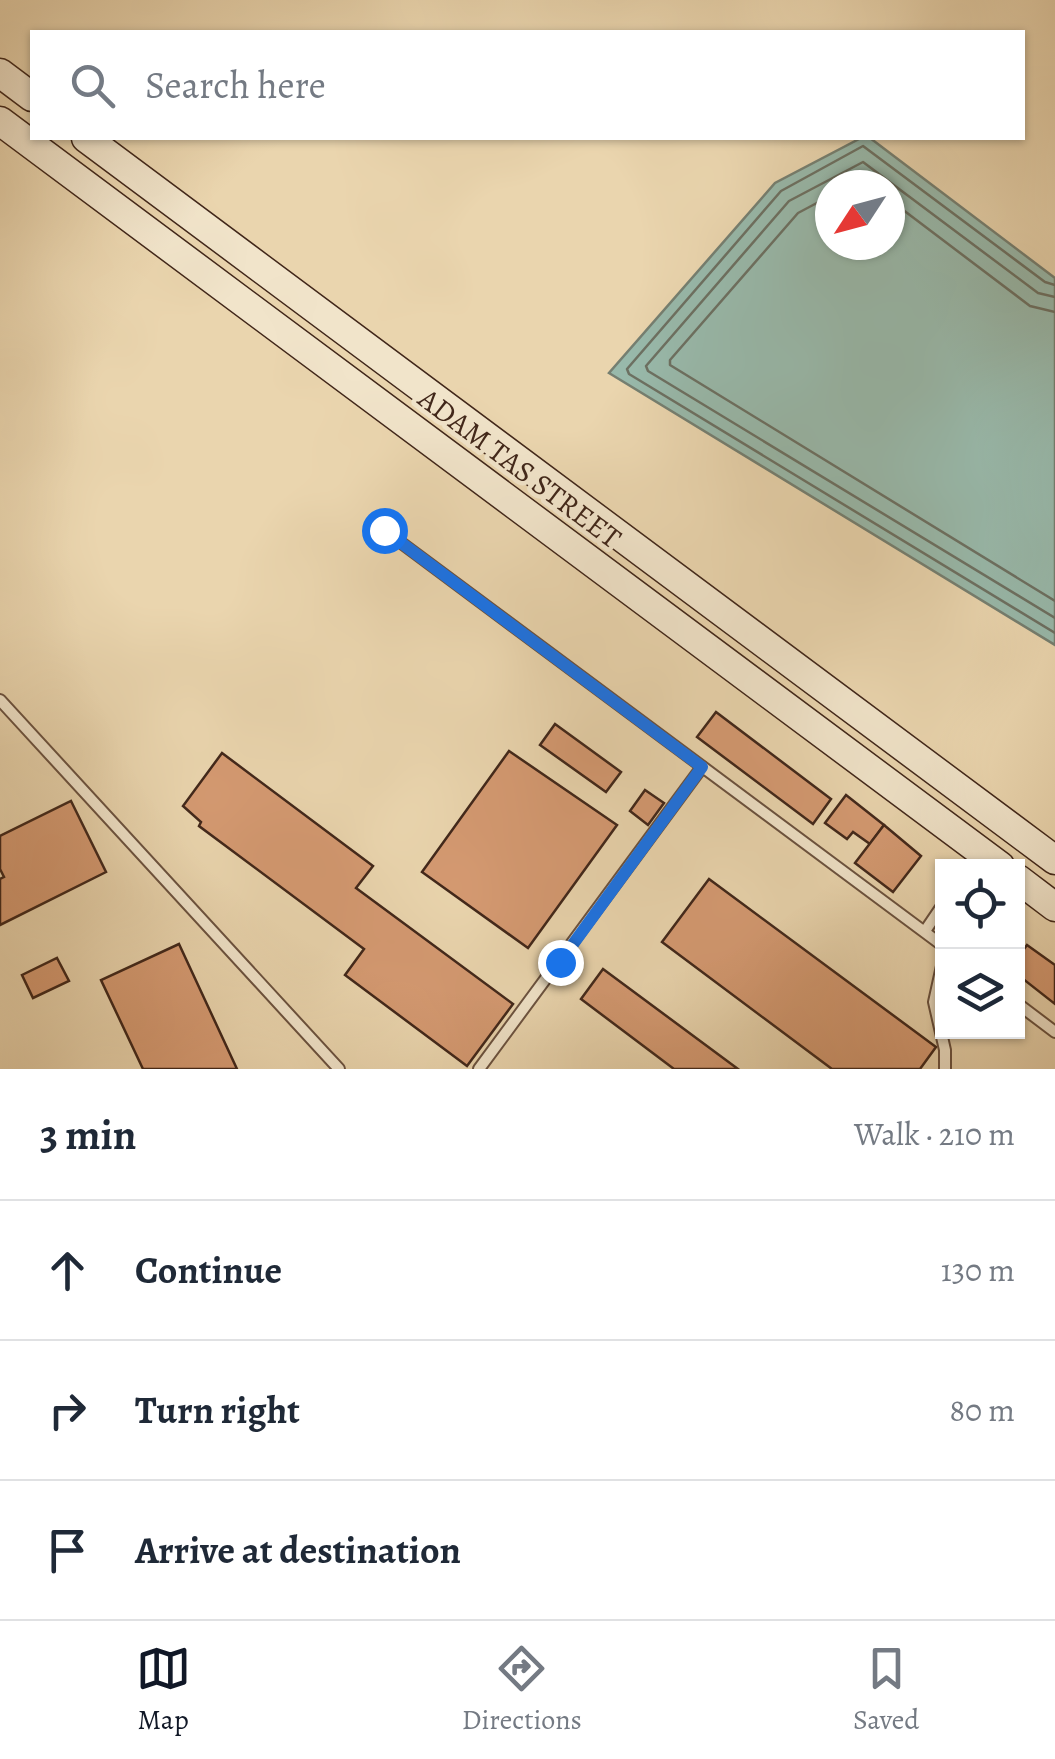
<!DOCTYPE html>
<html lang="en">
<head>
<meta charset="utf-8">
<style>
  body { margin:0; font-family:Alegreya,serif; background:#f2f2f3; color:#1f2937 }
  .controls { position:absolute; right:30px; bottom:30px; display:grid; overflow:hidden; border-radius:0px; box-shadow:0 2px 8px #0004 }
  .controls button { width:90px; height:90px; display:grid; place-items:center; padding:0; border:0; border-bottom:2px solid #e0e1e3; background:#fff; color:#1f2937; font:50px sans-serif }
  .compass { position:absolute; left:815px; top:170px; width:90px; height:90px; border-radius:50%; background:#fff; box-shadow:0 2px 8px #0004; rotate:234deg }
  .stop { position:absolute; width:30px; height:30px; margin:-22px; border:8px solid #1a73e8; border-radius:50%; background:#fff }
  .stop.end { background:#1a73e8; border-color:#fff; box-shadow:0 2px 10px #0008 }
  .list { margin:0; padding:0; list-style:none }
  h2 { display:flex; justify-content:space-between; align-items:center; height:130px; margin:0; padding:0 40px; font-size:42px }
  h2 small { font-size:32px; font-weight:400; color:#747a83 }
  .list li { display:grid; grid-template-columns:65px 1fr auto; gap:30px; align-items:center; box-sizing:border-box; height:140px; padding:0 40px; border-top:2px solid #e0e1e3 }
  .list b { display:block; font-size:38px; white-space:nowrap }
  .list em { font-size:32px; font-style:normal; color:#747a83 }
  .icon { flex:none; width:55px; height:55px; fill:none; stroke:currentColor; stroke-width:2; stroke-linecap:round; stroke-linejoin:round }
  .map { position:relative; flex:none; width:1055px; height:1069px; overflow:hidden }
  .search { position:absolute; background:#fff; box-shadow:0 2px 8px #0004; left:30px; right:30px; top:30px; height:110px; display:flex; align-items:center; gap:25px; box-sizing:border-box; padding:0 35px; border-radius:0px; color:#747a83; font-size:38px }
  .sheet { height:550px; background:#fff }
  nav { display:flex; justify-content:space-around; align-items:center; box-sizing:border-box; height:140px; border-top:2px solid #e0e1e3; background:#fff; font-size:28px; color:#747a83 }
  nav a { display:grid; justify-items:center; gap:5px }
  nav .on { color:#111827 }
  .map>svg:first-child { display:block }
  .water { fill:#98b9ab; stroke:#757f71; stroke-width:2.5; fill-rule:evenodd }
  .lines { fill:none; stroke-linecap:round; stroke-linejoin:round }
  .shore { stroke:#6c7062; stroke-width:2.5 }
  .building { fill:#d59a72; stroke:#41271a; stroke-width:2.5 }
  .service-casing { stroke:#6b523f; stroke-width:14 }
  .secondary-casing { stroke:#41271a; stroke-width:31 }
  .service { stroke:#f1e4ca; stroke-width:10 }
  .secondary { stroke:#f1e4ca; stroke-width:28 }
  .route { stroke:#1a73e8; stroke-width:12 }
  .labels { text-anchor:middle; stroke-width:9; stroke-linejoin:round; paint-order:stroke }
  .street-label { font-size:30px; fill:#41271a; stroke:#f1e4ca }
</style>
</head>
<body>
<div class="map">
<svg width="1055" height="1069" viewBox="0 0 1055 1069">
  <rect width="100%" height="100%" fill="#ead5ae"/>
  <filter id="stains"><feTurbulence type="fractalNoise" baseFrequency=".002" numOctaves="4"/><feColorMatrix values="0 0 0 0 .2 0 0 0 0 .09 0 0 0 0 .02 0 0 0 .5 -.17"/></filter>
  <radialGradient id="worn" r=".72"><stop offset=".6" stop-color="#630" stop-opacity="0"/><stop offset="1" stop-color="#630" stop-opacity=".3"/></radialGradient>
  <path class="water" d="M 861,138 L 870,138 L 1055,278 L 1055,645 L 609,373 L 775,183 ZM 830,185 L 890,185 L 890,245 L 830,245 Z"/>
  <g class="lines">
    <g class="shore">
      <polyline points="830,196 798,213 670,360 670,365 1055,601"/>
      <polyline points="890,200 1030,306 1055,312"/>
      <polyline points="1055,285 1045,282 863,146 781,191 627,369 629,374 1055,633"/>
      <polyline points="1055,297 1038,293 863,162 789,201 646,366 648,371 1055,618"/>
    </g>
  </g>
  <g class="building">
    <polygon points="716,712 831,799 813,824 697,737"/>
    <polygon points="555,724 621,772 606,792 540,745"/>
    <polygon points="509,751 617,825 528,948 422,872"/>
    <polygon points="222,753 373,866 356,888 513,1004 467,1066 345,975 364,949 199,826 201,822 183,806"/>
    <polygon points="645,790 664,803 648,825 630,811"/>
    <polygon points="846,795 884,825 870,844 853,832 847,839 825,823"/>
    <polygon points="71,801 106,872 0,925 0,879 4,877 0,869 0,836"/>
    <polygon points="884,825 921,856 893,892 855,863"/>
    <polygon points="709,879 936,1047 920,1069 832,1069 662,942"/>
    <polygon points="179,944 237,1069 143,1069 101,980"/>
    <polygon points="1027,945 1055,965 1055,1004 1018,975 1018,957"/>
    <polygon points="57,958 69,981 33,998 22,975"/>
    <polygon points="603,969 738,1069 674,1069 581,999"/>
  </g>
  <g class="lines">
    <defs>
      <g id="service">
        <polyline points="384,530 942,945"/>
        <polyline points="0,700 339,1069"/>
        <polyline points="925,931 942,906"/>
        <polyline points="942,966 934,1002 945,1050 945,1069"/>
        <polyline points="1018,1004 1055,1032"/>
        <polyline points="479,1069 702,767"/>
      </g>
      <g id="secondary">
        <polyline points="0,73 32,97"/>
        <polyline points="0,121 1000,866"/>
        <polyline points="86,138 1055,860"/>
        <polyline points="1018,879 1055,907"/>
      </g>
    </defs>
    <use href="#service" class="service-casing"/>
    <use href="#secondary" class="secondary-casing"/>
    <use href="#service" class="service"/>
    <use href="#secondary" class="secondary"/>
  </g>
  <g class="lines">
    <polyline class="route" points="384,530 702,767 560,962"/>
  </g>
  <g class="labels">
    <g class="street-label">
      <text transform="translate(520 468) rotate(37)" y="10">ADAM TAS STREET</text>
    </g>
  </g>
  <rect width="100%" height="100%" filter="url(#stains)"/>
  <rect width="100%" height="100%" fill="url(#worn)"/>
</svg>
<div class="controls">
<button><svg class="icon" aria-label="locate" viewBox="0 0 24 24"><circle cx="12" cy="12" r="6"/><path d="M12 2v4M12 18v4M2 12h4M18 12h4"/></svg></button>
<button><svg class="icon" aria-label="layers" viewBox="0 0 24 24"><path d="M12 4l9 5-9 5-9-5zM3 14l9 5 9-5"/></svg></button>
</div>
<svg class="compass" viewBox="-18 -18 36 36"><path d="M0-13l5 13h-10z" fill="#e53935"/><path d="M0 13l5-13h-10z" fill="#747a83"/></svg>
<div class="stop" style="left:384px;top:530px"></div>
<div class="stop end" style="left:560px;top:962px"></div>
<div class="search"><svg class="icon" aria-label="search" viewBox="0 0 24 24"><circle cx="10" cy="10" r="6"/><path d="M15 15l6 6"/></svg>Search here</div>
</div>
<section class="sheet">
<h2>3 min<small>Walk · 210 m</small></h2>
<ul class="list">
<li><svg class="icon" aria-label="ahead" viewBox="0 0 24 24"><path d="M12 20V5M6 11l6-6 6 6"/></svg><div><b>Continue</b></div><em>130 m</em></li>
<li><svg class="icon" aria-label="right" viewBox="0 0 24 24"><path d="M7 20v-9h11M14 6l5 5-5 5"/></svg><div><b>Turn right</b></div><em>80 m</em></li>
<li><svg class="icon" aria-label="arrive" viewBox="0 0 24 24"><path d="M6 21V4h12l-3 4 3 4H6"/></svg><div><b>Arrive at destination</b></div></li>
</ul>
</section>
<nav>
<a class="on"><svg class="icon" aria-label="map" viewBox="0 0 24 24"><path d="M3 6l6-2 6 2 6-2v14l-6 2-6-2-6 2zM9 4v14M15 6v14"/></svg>Map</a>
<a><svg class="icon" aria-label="directions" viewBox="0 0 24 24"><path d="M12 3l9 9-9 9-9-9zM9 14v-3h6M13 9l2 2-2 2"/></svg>Directions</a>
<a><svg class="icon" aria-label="saved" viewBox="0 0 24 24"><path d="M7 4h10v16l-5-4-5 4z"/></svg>Saved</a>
</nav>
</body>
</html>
